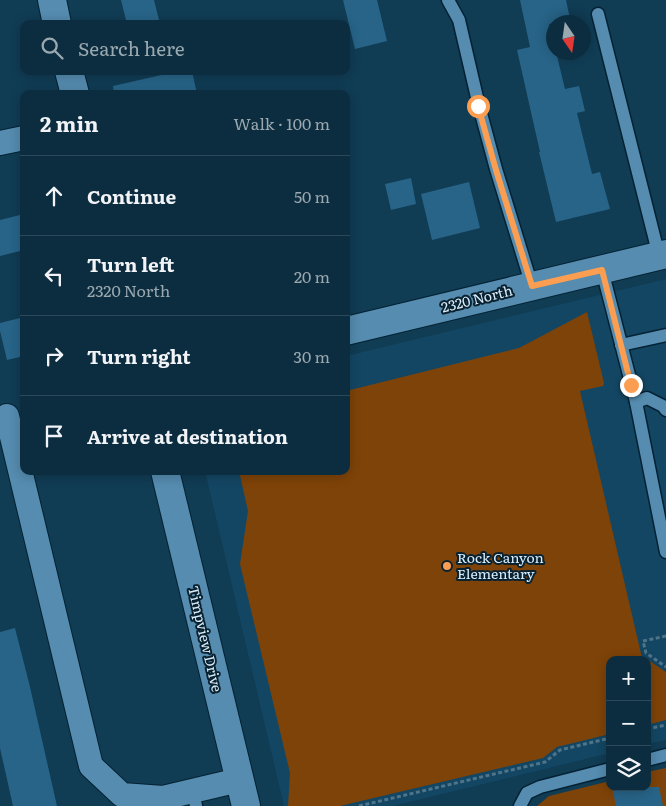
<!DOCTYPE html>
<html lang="en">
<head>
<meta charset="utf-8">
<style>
  body { margin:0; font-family:Literata,serif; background:#153546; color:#f1f3f6 }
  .controls { position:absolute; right:15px; bottom:15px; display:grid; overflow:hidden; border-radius:10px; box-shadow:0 2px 12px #0003 }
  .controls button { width:45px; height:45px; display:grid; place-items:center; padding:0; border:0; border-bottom:1px solid #2c4959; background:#0c2d3f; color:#f1f3f6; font:25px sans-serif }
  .compass { position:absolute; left:546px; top:15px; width:45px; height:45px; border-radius:50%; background:#0c2d3f; box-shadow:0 2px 12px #0003; rotate:167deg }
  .stop { position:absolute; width:15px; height:15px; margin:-11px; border:4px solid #fb9e51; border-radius:50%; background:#fff }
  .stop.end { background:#fb9e51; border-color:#fff; box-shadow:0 1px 5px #0008 }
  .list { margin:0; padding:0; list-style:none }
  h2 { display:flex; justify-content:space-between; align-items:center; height:65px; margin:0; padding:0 20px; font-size:21px }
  h2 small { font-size:16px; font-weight:400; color:#9aa8b0 }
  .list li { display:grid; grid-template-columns:32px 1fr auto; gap:15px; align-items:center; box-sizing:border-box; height:80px; padding:0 20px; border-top:1px solid #2c4959 }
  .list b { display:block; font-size:19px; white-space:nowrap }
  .list p { margin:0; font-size:16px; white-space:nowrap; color:#9aa8b0 }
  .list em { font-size:16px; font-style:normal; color:#9aa8b0 }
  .icon { flex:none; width:28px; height:28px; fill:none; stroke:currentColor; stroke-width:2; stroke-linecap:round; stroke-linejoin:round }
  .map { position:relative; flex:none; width:666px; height:806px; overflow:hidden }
  .search { position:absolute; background:#0c2d3f; box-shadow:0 2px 12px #0003; left:20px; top:20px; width:330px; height:55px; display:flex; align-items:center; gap:12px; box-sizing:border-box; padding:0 18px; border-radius:10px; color:#9aa8b0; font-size:19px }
  .panel { position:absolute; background:#0c2d3f; box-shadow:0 2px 12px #0003; left:20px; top:90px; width:330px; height:385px; border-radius:10px }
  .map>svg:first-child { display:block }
  .built { fill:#134663 }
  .green { fill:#7e4308 }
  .building { fill:#276488 }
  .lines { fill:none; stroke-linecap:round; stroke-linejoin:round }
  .service-casing { stroke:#042233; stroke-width:15 }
  .minor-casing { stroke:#042233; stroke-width:26 }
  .tertiary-casing { stroke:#042233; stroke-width:30 }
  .path { stroke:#4f748a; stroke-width:3; stroke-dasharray:4 2.5; stroke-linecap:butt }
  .service { stroke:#558caf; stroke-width:12 }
  .minor { stroke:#558caf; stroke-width:24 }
  .tertiary { stroke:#558caf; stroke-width:28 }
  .route { stroke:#fb9e51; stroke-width:6 }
  .poi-dot { fill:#fb9e51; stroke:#0a212f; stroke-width:2 }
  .labels { text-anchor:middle; stroke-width:4; stroke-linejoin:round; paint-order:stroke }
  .street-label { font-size:14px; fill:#d8eefe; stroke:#0a212f }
  .poi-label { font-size:14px; fill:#d8eefe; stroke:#0a212f; text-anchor:start }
</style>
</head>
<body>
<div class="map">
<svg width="666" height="806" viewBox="0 0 666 806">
  <rect width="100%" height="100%" fill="#103c54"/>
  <polygon class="built" points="666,279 666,740 647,744 647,660 610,660 610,753 393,806 284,806 205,471 346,471 346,356"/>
  <g class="green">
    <polygon points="587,312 604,383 603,386 580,391 642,658 645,658 666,672 666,720 647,725 647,660 610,660 610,734 557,747 543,758 340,806 288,806 290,773 240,564 248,511 239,471 346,471 346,391 519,348"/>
    <polygon points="666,768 666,806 537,806 549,796 610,781 610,787 647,787 647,772"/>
  </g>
  <g class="building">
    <polygon points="121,0 154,0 160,24 127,24"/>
    <polygon points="343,0 377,0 387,41 355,49"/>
    <polygon points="520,0 566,0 570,19 549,24 554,43 554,52 556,52 565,89 579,86 585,111 577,113 592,174 600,172 610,209 556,222 539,152 540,152 517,50 530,47"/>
    <polygon points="179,71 192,71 197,94 114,94 113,86"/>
    <polygon points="411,178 416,204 391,210 385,184"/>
    <polygon points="469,182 480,228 432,240 421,194"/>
    <polygon points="24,214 24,250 0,256 0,220"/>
    <polygon points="24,317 24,356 7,360 0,331 0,323"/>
    <polygon points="15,628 30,687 57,806 13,806 0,748 0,632"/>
    <polygon points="612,787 659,787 663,806 616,806"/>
  </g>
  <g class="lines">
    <defs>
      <g id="service">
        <polyline points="448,0 459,20 479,106 496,169 532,286"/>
        <polyline points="598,14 659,256"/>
        <polyline points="602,270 636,402 666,552"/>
        <polyline points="621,345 666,335"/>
        <polyline points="636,402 647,398 663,406 666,410"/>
        <polyline points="647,760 666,755"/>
        <polyline points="193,791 196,806"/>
        <polyline points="520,806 527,793 540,787 610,769"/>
      </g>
      <g id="minor">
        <polyline points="0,143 24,138"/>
        <polyline points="7,416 91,766 122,795 163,798 239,780"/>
      </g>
      <g id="tertiary">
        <polyline points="52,0 57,24"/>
        <polyline points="69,71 75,94"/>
        <polyline points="346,331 666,254"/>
        <polyline points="165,471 246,806"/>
      </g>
    </defs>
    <use href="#service" class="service-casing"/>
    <use href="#minor" class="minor-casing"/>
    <use href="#tertiary" class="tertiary-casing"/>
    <g class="path">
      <polyline points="666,636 643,641 646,653 666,667"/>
      <polyline points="647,729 666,725"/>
      <polyline points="359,806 545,762 560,750 610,738"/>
    </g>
    <use href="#service" class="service"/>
    <use href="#minor" class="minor"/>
    <use href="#tertiary" class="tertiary"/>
  </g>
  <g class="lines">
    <polyline class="route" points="478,106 496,170 532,286 602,270 631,385"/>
  </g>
  <circle class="poi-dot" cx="447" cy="566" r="5"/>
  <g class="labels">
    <g class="street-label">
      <text transform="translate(477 299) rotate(-14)" y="5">2320 North</text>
      <text transform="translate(205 639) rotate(77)" y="5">Timpview Drive</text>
    </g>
    <g class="poi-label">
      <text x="457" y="563">Rock Canyon<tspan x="457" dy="16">Elementary</tspan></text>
    </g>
  </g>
</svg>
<div class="controls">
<button>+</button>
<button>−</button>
<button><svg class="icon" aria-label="layers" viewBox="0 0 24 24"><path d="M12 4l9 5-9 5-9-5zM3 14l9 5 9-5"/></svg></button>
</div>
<svg class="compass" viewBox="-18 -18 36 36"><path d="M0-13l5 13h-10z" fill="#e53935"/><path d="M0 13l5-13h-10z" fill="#9aa8b0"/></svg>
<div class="stop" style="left:478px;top:106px"></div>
<div class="stop end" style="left:631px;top:385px"></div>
<div class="search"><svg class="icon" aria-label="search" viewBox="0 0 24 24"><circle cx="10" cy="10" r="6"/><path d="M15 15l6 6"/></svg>Search here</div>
<section class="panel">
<h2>2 min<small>Walk · 100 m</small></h2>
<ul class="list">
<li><svg class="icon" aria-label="ahead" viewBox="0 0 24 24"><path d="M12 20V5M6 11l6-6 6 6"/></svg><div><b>Continue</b></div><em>50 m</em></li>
<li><svg class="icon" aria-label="left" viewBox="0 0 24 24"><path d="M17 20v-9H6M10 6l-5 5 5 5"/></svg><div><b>Turn left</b><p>2320 North</p></div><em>20 m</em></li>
<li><svg class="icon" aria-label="right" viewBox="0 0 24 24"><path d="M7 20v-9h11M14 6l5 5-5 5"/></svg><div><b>Turn right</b></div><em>30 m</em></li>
<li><svg class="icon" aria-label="arrive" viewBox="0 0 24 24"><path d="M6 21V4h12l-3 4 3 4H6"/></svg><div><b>Arrive at destination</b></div></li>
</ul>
</section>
</div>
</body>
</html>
